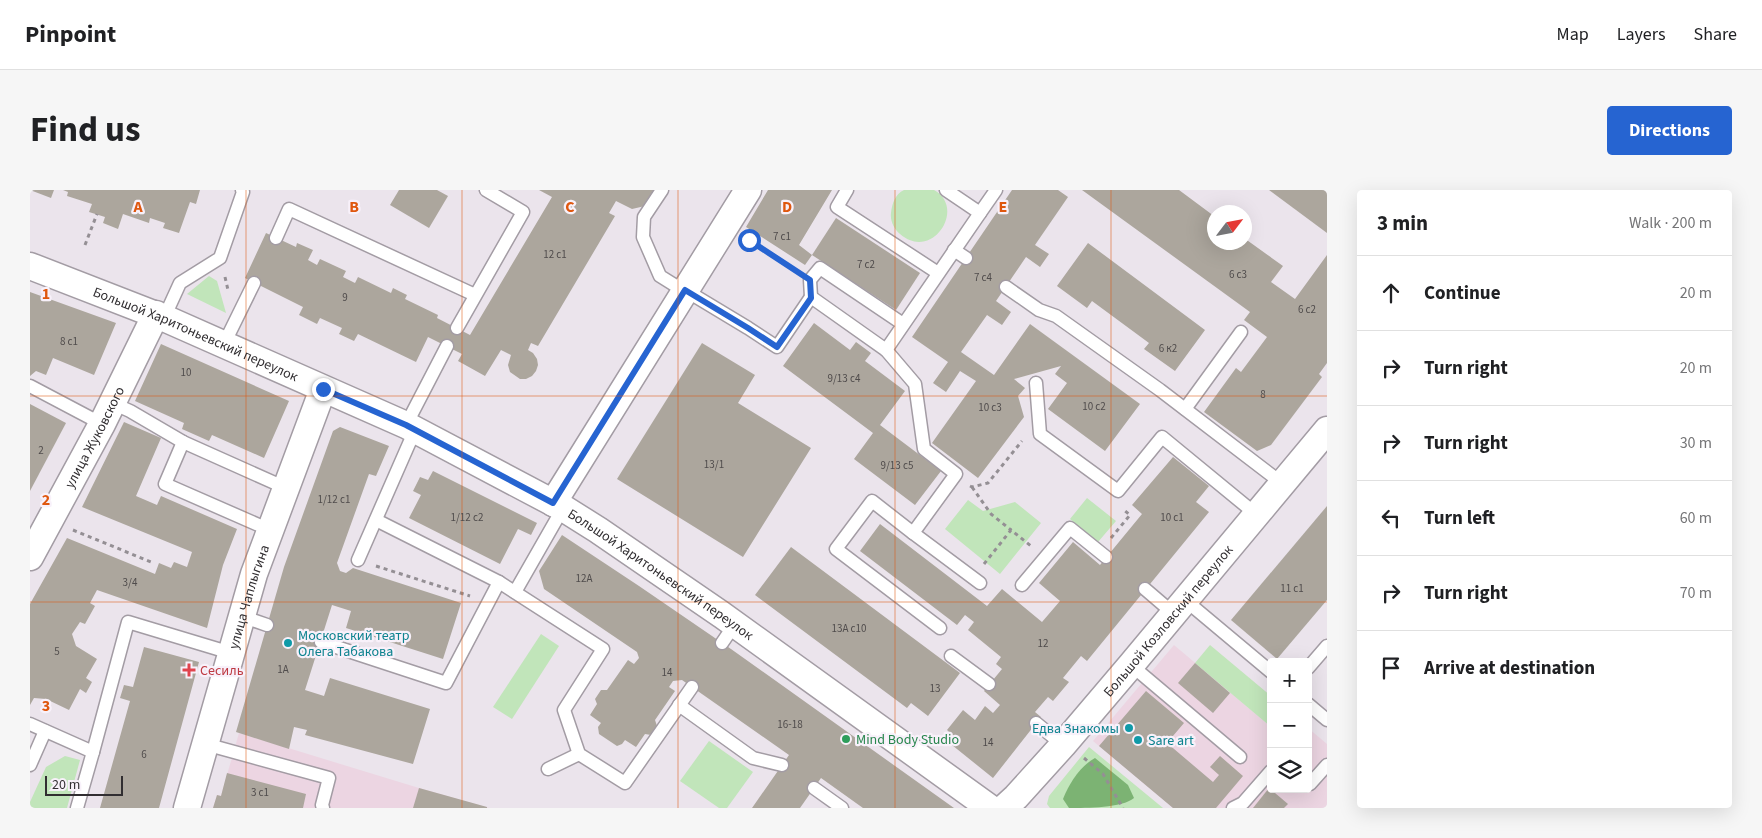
<!DOCTYPE html>
<html lang="en">
<head>
<meta charset="utf-8">
<style>
  body { margin:0; font-family:"Source Sans 3",sans-serif; background:#f6f6f6; color:#202124 }
  .controls { position:absolute; right:15px; bottom:15px; display:grid; overflow:hidden; border-radius:5px; box-shadow:0 5px 20px #0002 }
  .controls button { width:45px; height:45px; display:grid; place-items:center; padding:0; border:0; border-bottom:1px solid #e0e0e0; background:#fff; color:#202124; font:25px sans-serif }
  .compass { position:absolute; left:1177px; top:15px; width:45px; height:45px; border-radius:50%; background:#fff; box-shadow:0 5px 20px #0002; rotate:58deg }
  .scale { position:absolute; left:15px; bottom:12px; width:78px; box-sizing:border-box; padding-left:5px; border:2px solid #312e31; border-top:0; font-size:14px; line-height:18px; white-space:nowrap; color:#312e31; -webkit-text-stroke:4px #f8f1fa; paint-order:stroke }
  .stop { position:absolute; width:15px; height:15px; margin:-11px; border:4px solid #2664d1; border-radius:50%; background:#fff }
  .stop.end { background:#2664d1; border-color:#fff; box-shadow:0 1px 5px #0008 }
  .list { margin:0; padding:0; list-style:none }
  h2 { display:flex; justify-content:space-between; align-items:center; height:65px; margin:0; padding:0 20px; font-size:21px }
  h2 small { font-size:16px; font-weight:400; color:#757577 }
  .list li { display:grid; grid-template-columns:32px 1fr auto; gap:15px; align-items:center; box-sizing:border-box; height:75px; padding:0 20px; border-top:1px solid #e0e0e0 }
  .list b { display:block; font-size:19px; white-space:nowrap }
  .list em { font-size:16px; font-style:normal; color:#757577 }
  .icon { flex:none; width:28px; height:28px; fill:none; stroke:currentColor; stroke-width:2; stroke-linecap:round; stroke-linejoin:round }
  .map { position:relative; flex:none; width:1297px; height:618px; overflow:hidden; border-radius:5px }
  header { display:flex; align-items:center; gap:30px; box-sizing:border-box; height:70px; padding:0 25px; background:#fff; border-bottom:1px solid #e0e0e0 }
  header strong { font-size:24px }
  nav { display:flex; gap:28px; margin-inline-start:auto; font-size:18px }
  .intro { display:flex; align-items:center; justify-content:space-between; box-sizing:border-box; height:120px; padding:0 30px }
  h1 { margin:0; font-size:35px }
  .button { padding:12px 22px; border-radius:5px; background:#2664d1; color:#fff; font-size:18px; font-weight:700 }
  main { display:flex; gap:30px; padding:0 30px }
  aside { flex:1; background:#fff; border-radius:5px; box-shadow:0 5px 20px #0002 }
  .map>svg:first-child { display:block }
  .commercial { fill:#ecd5e2 }
  .green { fill:#c1e5ba }
  .forest { fill:#7cb373 }
  .building { fill:#aca69d }
  .lines { fill:none; stroke-linecap:round; stroke-linejoin:round }
  .service-casing { stroke:#a39ca4; stroke-width:15 }
  .minor-casing { stroke:#a39ca4; stroke-width:29 }
  .path { stroke:#948f94; stroke-width:3; stroke-dasharray:4 4; stroke-linecap:butt }
  .service { stroke:#fff; stroke-width:12 }
  .minor { stroke:#fff; stroke-width:26 }
  .route { stroke:#2664d1; stroke-width:6 }
  .grid { fill:none; stroke:#df570e; stroke-width:1; stroke-opacity:0.55 }
  .culture-dot { fill:#0f9aa8; stroke:#f8f1fa; stroke-width:2 }
  .health-dot { fill:#e0444e; stroke:#f8f1fa; stroke-width:2 }
  .leisure-dot { fill:#2e9e5b; stroke:#f8f1fa; stroke-width:2 }
  .labels { text-anchor:middle; stroke-width:4.5; stroke-linejoin:round; paint-order:stroke }
  .number-label { font-size:11px; fill:#504c4c }
  .street-label { font-size:14px; fill:#312e31; stroke:#f8f1fa }
  .culture-label { font-size:14px; fill:#0d838f; stroke:#f8f1fa; text-anchor:start }
  .health-label { font-size:14px; fill:#be3a42; stroke:#f8f1fa; text-anchor:start }
  .leisure-label { font-size:14px; fill:#27864d; stroke:#f8f1fa; text-anchor:start }
  .grid-label { font-size:16px; text-anchor:middle; font-weight:bold; fill:#df570e; stroke:#f8f1fa; stroke-width:4.5; stroke-linejoin:round; paint-order:stroke }
</style>
</head>
<body>
<header>
<strong>Pinpoint</strong>
<nav><a>Map</a><a>Layers</a><a>Share</a></nav>
</header>
<div class="intro"><h1>Find us</h1><a class="button">Directions</a></div>
<main>
<div class="map">
<svg width="1297" height="618" viewBox="0 0 1297 618">
  <rect width="100%" height="100%" fill="#ebe4ec"/>
  <g class="commercial">
    <polygon points="1144,455 1241,537 1241,599 1278,599 1278,538 1297,554 1297,618 1143,618 1063,551"/>
    <polygon points="209,543 389,598 459,618 183,618 187,605 191,606"/>
  </g>
  <g class="green">
    <path d="M 874,0 L 904,0 C 937,18 902,72 870,44 C 864,39 860,31 861,23 C 862,14 865,4 874,0 Z"/>
    <polygon points="179,86 187,91 196,123 157,104"/>
    <polygon points="1057,308 1086,331 1068,352 1040,329"/>
    <polygon points="938,310 953,321 985,312 1011,333 970,384 915,339"/>
    <polygon points="511,444 529,456 482,529 463,517"/>
    <polygon points="1180,455 1241,506 1241,537 1165,473"/>
    <polygon points="679,551 723,582 697,618 689,618 650,591"/>
    <polygon points="1059,557 1133,618 1020,618 1017,614 1019,606"/>
    <polygon points="35,566 50,570 37,618 0,618 0,612 16,577"/>
  </g>
  <path class="forest" d="M 1065,568 L 1098,595 L 1104,608 C 1092,618 1057,618 1039,618 L 1033,609 C 1039,594 1050,576 1065,568 Z"/>
  <g class="building">
    <polygon points="0,0 24,0 21,8"/>
    <polygon points="33,0 170,0 166,14 160,12 149,43 133,38 135,33 120,28 119,33 93,24 88,39 73,33 75,27 59,22 62,14 37,6 38,2"/>
    <polygon points="369,0 407,0 418,6 399,38 360,15"/>
    <polygon points="509,0 624,0 615,16 602,19 586,11 579,23 585,26 508,156 501,153 498,160 503,163 507,169 508,175 506,181 502,186 496,189 490,189 480,182 478,175 481,165 471,160 455,186 428,171 432,164 398,147 386,172 328,144 324,151 309,144 312,138 290,128 287,134 269,125 273,117 215,88 236,43 266,57 267,53 283,60 278,70 287,75 290,69 316,81 313,87 325,93 328,87 361,103 363,98 377,105 375,109 408,125 407,128 440,145 522,7"/>
    <polygon points="738,0 802,0 769,55 782,65 775,75 716,37"/>
    <polygon points="982,0 1028,0 1038,7 1005,55 1019,64 1010,77 996,67 966,111 981,122 972,135 957,125 931,162 964,185 1000,134 1110,214 1075,261 1018,219 1037,193 1025,184 1031,176 984,189 995,198 988,206 994,227 948,288 902,253 946,191 930,181 916,202 903,193 918,172 882,147"/>
    <polygon points="1052,0 1149,0 1184,26 1184,52 1214,52 1214,48 1253,76 1241,92 1265,109 1297,65 1297,173 1289,184 1292,187 1241,255 1227,261 1174,222 1206,178 1211,182 1237,147 1214,130 1220,122"/>
    <polygon points="1239,0 1297,0 1297,43"/>
    <polygon points="806,28 890,83 866,120 782,65"/>
    <polygon points="1058,53 1175,140 1145,181 1114,159 1119,153 1062,111 1057,118 1027,96"/>
    <polygon points="0,102 86,133 64,185 23,168 16,185 6,181 0,186"/>
    <polygon points="784,133 820,160 826,152 841,163 835,171 875,201 850,235 911,281 885,315 824,269 843,243 753,176"/>
    <polygon points="672,153 725,185 708,213 781,258 713,367 587,289"/>
    <polygon points="131,154 259,211 234,268 182,245 179,251 152,239 154,233 105,211"/>
    <polygon points="0,214 36,233 0,301"/>
    <polygon points="94,232 131,248 106,306 127,315 131,306 207,339 193,375 177,438 67,400 60,413 65,416 55,434 50,432 42,444 46,456 67,469 56,488 62,492 56,503 50,499 39,520 16,509 4,508 0,515 0,414 37,348 125,384 129,373 141,378 144,372 157,377 162,362 52,317"/>
    <polygon points="310,237 359,256 346,286 339,284 307,373 310,381 316,383 323,378 431,413 413,469 316,438 321,421 302,415 275,500 294,506 300,488 400,519 383,574 275,545 277,540 264,537 259,559 206,542 254,377 303,241"/>
    <polygon points="1143,267 1179,296 1166,312 1179,322 1057,471 1051,466 1033,488 1039,492 1023,511 1018,507 1005,522 1011,527 963,588 922,555 927,549 917,540 933,520 945,530 955,516 963,523 970,515 954,501 972,479 966,474 971,467 938,440 944,432 935,425 927,435 830,361 850,334 957,416 972,399 1012,432 1030,411 1009,393 1043,352 1070,375 1112,324 1102,315"/>
    <polygon points="403,281 507,333 501,345 488,339 470,374 379,328 391,305 383,301 390,287 398,290"/>
    <polygon points="1297,316 1297,410 1247,469 1201,430"/>
    <polygon points="532,345 609,396 701,459 924,618 833,618 791,588 770,618 722,618 759,565 652,490 643,491 639,497 645,501 625,530 627,536 621,545 615,544 606,557 595,550 592,554 587,556 569,544 568,537 571,533 560,525 567,514 565,509 571,500 577,500 598,470 604,474 609,468 607,462 514,399 509,381"/>
    <polygon points="761,357 930,483 898,526 881,513 877,518 725,405"/>
    <polygon points="114,457 169,472 129,618 70,618 100,511 90,508 94,495 103,497"/>
    <polygon points="1165,473 1200,503 1183,523 1148,493"/>
    <polygon points="1116,501 1154,533 1137,553 1183,592 1189,585 1180,577 1190,566 1213,586 1186,618 1143,618 1069,556"/>
    <polygon points="197,583 276,604 273,618 183,618 187,605 191,606"/>
    <polygon points="389,598 457,617 457,618 383,618"/>
    <polygon points="1239,598 1258,614 1254,618 1223,618"/>
  </g>
  <g class="lines">
    <defs>
      <g id="service">
        <polyline points="632,0 614,27 613,47 630,86 654,101"/>
        <polyline points="817,0 807,17 908,83"/>
        <polyline points="950,23 966,0"/>
        <polyline points="246,48 259,19 445,105"/>
        <polyline points="924,60 936,68"/>
        <polyline points="976,97 1009,120 1026,126 1130,200 1253,294"/>
        <polyline points="655,100 718,138 747,157 781,107 856,160 950,23 916,0"/>
        <polyline points="781,107 780,90 790,78 873,134"/>
        <polyline points="134,128 150,93 190,68 213,2 212,0"/>
        <polyline points="427,138 493,22 456,0"/>
        <polyline points="194,154 224,93"/>
        <polyline points="856,160 885,194 894,259 926,284 883,343 950,393"/>
        <polyline points="1006,193 1010,244 1088,301 1132,247 1227,325"/>
        <polyline points="0,196 72,234"/>
        <polyline points="82,213 100,221 153,252"/>
        <polyline points="1155,219 1211,142"/>
        <polyline points="376,235 417,156"/>
        <polyline points="346,330 469,392 573,459 534,520 549,564 595,593 662,497"/>
        <polyline points="240,340 135,294 153,252 256,298"/>
        <polyline points="883,343 842,311 806,359 910,438"/>
        <polyline points="328,370 385,240"/>
        <polyline points="992,395 1040,338 1076,367"/>
        <polyline points="1115,399 1143,423"/>
        <polyline points="485,402 533,318"/>
        <polyline points="1155,410 1241,482"/>
        <polyline points="211,426 237,435"/>
        <polyline points="291,452 416,493 469,392"/>
        <polyline points="692,453 705,434"/>
        <polyline points="921,466 959,494"/>
        <polyline points="1101,475 1210,567"/>
        <polyline points="1278,478 1297,456"/>
        <polyline points="1278,514 1297,530"/>
        <polyline points="649,515 723,568 752,575"/>
        <polyline points="1006,533 1033,555"/>
        <polyline points="0,534 63,562 98,432 201,463"/>
        <polyline points="175,554 299,588 292,615 293,618"/>
        <polyline points="0,575 15,541"/>
        <polyline points="518,579 549,564"/>
        <polyline points="1278,592 1280,594 1297,575"/>
        <polyline points="784,598 812,618"/>
        <polyline points="47,618 63,562"/>
        <polyline points="1203,618 1213,613 1241,581"/>
      </g>
      <g id="minor">
        <path id="s1" d="M 0,76 L 134,128 L 376,235 L 533,318 L 568,340 L 692,425 L 960,618"/>
        <polyline points="523,313 718,0"/>
        <path id="s2" d="M 0,367 L 72,234 L 126,124"/>
        <path id="s3" d="M 157,618 L 224,384 L 293,199"/>
        <path id="s4" d="M 974,618 L 986,607 L 1033,555 L 1101,475 L 1297,240"/>
      </g>
    </defs>
    <use href="#service" class="service-casing"/>
    <use href="#minor" class="minor-casing"/>
    <g class="path">
      <polyline points="717,49 764,79"/>
      <polyline points="55,55 67,24"/>
      <polyline points="195,87 198,100"/>
      <polyline points="940,296 942,297 958,293 992,251"/>
      <polyline points="942,297 961,324 981,340"/>
      <polyline points="43,340 121,372"/>
      <polyline points="1081,348 1100,325 1094,320"/>
      <polyline points="954,374 981,340 1001,356"/>
      <polyline points="346,376 440,406"/>
      <polyline points="1054,568 1073,584 1093,618"/>
    </g>
    <use href="#service" class="service"/>
    <use href="#minor" class="minor"/>
  </g>
  <g class="lines">
    <polyline class="route" points="293,199 376,235 523,313 655,100 718,138 747,157 781,108 780,90 719,50"/>
  </g>
  <path class="grid" d="M 216,0 L 216,618M 432,0 L 432,618M 648,0 L 648,618M 865,0 L 865,618M 1081,0 L 1081,618M 0,206 L 1297,206M 0,412 L 1297,412"/>
  <g class="culture-dot">
    <circle cx="258" cy="453" r="5"/>
    <circle cx="1099" cy="538" r="5"/>
    <circle cx="1108" cy="550" r="5"/>
  </g>
  <path class="health-dot" d="M156.5 472.5h5v5h5v5h-5v5h-5v-5h-5v-5h5z"/>
  <circle class="leisure-dot" cx="816" cy="549" r="5"/>
  <g class="labels">
    <g class="number-label">
      <text x="752" y="50">7 с1</text>
      <text x="525" y="68">12 с1</text>
      <text x="836" y="78">7 с2</text>
      <text x="1208" y="88">6 с3</text>
      <text x="953" y="91">7 с4</text>
      <text x="315" y="111">9</text>
      <text x="1277" y="123">6 с2</text>
      <text x="39" y="155">8 с1</text>
      <text x="1138" y="162">6 к2</text>
      <text x="156" y="186">10</text>
      <text x="814" y="192">9/13 с4</text>
      <text x="1233" y="208">8</text>
      <text x="1064" y="220">10 с2</text>
      <text x="960" y="221">10 с3</text>
      <text x="11" y="264">2</text>
      <text x="684" y="278">13/1</text>
      <text x="867" y="279">9/13 с5</text>
      <text x="304" y="313">1/12 с1</text>
      <text x="437" y="331">1/12 с2</text>
      <text x="1142" y="331">10 с1</text>
      <text x="554" y="392">12А</text>
      <text x="100" y="396">3/4</text>
      <text x="1262" y="402">11 с1</text>
      <text x="819" y="442">13А с10</text>
      <text x="1013" y="457">12</text>
      <text x="27" y="465">5</text>
      <text x="253" y="483">1А</text>
      <text x="637" y="486">14</text>
      <text x="905" y="502">13</text>
      <text x="760" y="538">16-18</text>
      <text x="958" y="556">14</text>
      <text x="114" y="568">6</text>
      <text x="230" y="606">3 с1</text>
    </g>
    <g class="street-label">
      <text dy="5" stroke="none"><textPath href="#s1" startOffset="179">Большой Харитоньевский переулок</textPath></text>
      <text dy="5" stroke="none"><textPath href="#s2" startOffset="136">улица Жуковского</textPath></text>
      <text dy="5" stroke="none"><textPath href="#s1" startOffset="704">Большой Харитоньевский переулок</textPath></text>
      <text dy="5" stroke="none"><textPath href="#s3" startOffset="220">улица Чаплыгина</textPath></text>
      <text dy="5" stroke="none"><textPath href="#s4" startOffset="249">Большой Козловский переулок</textPath></text>
    </g>
    <g class="culture-label">
      <text x="268" y="450">Московский театр<tspan x="268" dy="16">Олега Табакова</tspan></text>
      <text x="1089" y="543" text-anchor="end">Едва Знакомы</text>
      <text x="1118" y="555">Sare art</text>
    </g>
    <g class="health-label">
      <text x="170" y="485">Сесиль</text>
    </g>
    <g class="leisure-label">
      <text x="826" y="554">Mind Body Studio</text>
    </g>
  </g>
  <g class="grid-label">
    <text x="108" y="22">A</text>
    <text x="324" y="22">B</text>
    <text x="540" y="22">C</text>
    <text x="757" y="22">D</text>
    <text x="973" y="22">E</text>
    <text x="16" y="109">1</text>
    <text x="16" y="315">2</text>
    <text x="16" y="521">3</text>
  </g>
</svg>
<div class="controls">
<button>+</button>
<button>−</button>
<button><svg class="icon" aria-label="layers" viewBox="0 0 24 24"><path d="M12 4l9 5-9 5-9-5zM3 14l9 5 9-5"/></svg></button>
</div>
<svg class="compass" viewBox="-18 -18 36 36"><path d="M0-13l5 13h-10z" fill="#e53935"/><path d="M0 13l5-13h-10z" fill="#757577"/></svg>
<div class="scale">20 m</div>
<div class="stop" style="left:719px;top:50px"></div>
<div class="stop end" style="left:293px;top:199px"></div>
</div>
<aside>
<h2>3 min<small>Walk · 200 m</small></h2>
<ul class="list">
<li><svg class="icon" aria-label="ahead" viewBox="0 0 24 24"><path d="M12 20V5M6 11l6-6 6 6"/></svg><div><b>Continue</b></div><em>20 m</em></li>
<li><svg class="icon" aria-label="right" viewBox="0 0 24 24"><path d="M7 20v-9h11M14 6l5 5-5 5"/></svg><div><b>Turn right</b></div><em>20 m</em></li>
<li><svg class="icon" aria-label="right" viewBox="0 0 24 24"><path d="M7 20v-9h11M14 6l5 5-5 5"/></svg><div><b>Turn right</b></div><em>30 m</em></li>
<li><svg class="icon" aria-label="left" viewBox="0 0 24 24"><path d="M17 20v-9H6M10 6l-5 5 5 5"/></svg><div><b>Turn left</b></div><em>60 m</em></li>
<li><svg class="icon" aria-label="right" viewBox="0 0 24 24"><path d="M7 20v-9h11M14 6l5 5-5 5"/></svg><div><b>Turn right</b></div><em>70 m</em></li>
<li><svg class="icon" aria-label="arrive" viewBox="0 0 24 24"><path d="M6 21V4h12l-3 4 3 4H6"/></svg><div><b>Arrive at destination</b></div></li>
</ul>
</aside>
</main>
</body>
</html>
